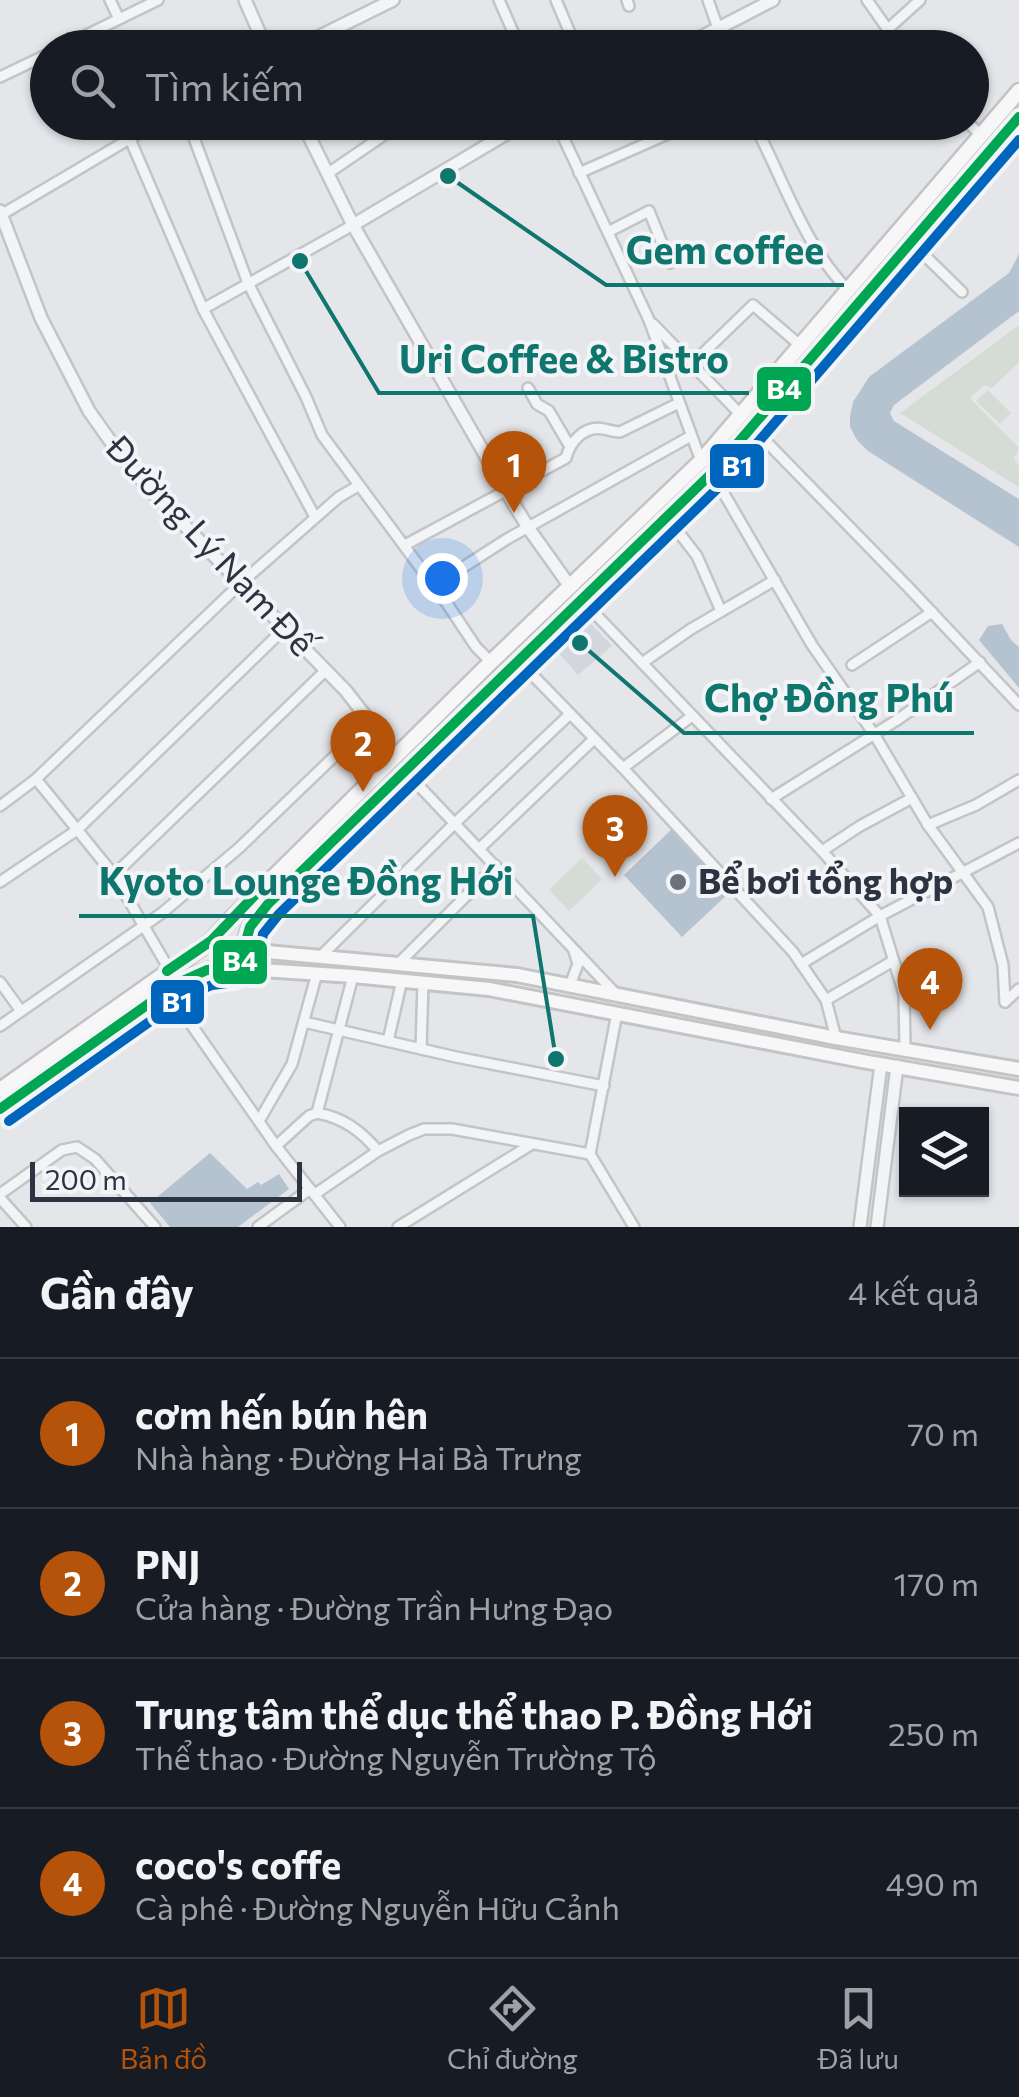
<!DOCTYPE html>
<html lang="vi">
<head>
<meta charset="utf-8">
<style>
  body { margin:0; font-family:Commissioner,sans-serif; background:#20242c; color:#f1f3f6 }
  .controls { position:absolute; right:30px; bottom:30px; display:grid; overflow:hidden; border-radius:0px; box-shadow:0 2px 8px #0004 }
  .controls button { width:90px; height:90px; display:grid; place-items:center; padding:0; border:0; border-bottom:2px solid #363941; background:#171b24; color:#f1f3f6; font:50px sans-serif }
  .scale { position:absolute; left:30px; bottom:25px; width:272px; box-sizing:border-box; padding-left:10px; border:5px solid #2c3441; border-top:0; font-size:28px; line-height:35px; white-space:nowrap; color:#2c3441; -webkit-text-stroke:8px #f2f4f7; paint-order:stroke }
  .you { position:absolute; left:442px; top:578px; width:35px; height:35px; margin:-25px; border:8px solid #fff; border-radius:50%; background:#1a73e8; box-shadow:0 0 0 15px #1a73e833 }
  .badge { display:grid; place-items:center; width:65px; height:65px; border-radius:50%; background:#b45309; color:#fff; font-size:32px; font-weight:700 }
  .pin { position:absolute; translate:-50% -82px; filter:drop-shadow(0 2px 5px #0008) }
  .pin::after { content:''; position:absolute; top:52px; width:35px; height:30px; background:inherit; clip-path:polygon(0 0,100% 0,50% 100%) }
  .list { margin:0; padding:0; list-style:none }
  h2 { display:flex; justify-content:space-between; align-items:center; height:130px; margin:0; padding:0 40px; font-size:42px }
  h2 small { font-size:32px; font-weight:400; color:#9ea1a6 }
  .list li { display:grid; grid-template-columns:65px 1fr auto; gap:30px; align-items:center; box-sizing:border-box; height:150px; padding:0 40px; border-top:2px solid #363941 }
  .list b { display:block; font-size:38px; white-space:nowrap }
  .list p { margin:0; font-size:32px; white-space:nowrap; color:#9ea1a6 }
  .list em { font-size:32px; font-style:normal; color:#9ea1a6 }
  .icon { flex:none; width:55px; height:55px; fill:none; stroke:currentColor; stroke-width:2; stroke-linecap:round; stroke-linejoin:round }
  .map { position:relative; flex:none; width:1019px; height:1227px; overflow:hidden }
  .search { position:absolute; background:#171b24; box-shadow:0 2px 8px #0004; left:30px; right:30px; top:30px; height:110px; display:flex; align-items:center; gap:25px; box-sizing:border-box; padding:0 35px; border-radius:55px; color:#9ea1a6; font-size:38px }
  .sheet { height:730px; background:#171b24 }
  nav { display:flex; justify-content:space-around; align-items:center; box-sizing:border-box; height:140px; border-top:2px solid #363941; background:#171b24; font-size:28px; color:#9ea1a6 }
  nav a { display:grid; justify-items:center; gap:5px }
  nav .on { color:#b45309 }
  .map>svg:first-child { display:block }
  .built { fill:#d3d6dc }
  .green { fill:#d5dcd5 }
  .water { fill:#b5c2d0 }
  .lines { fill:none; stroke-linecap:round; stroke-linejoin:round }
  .minor-casing { stroke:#c2c4c7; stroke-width:14 }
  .tertiary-casing { stroke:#c2c4c7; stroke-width:16 }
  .secondary-casing { stroke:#c2c4c7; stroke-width:18 }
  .primary-casing { stroke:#c1c3c6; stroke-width:19 }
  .minor { stroke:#f3f4f5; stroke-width:9 }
  .tertiary { stroke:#f3f4f5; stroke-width:11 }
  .secondary { stroke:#f7f7f7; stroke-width:12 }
  .primary { stroke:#f7f7f7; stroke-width:14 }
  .bus-1-casing { stroke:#f2f4f7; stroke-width:18 }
  .bus-2-casing { stroke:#f2f4f7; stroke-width:18 }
  .bus-1 { stroke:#00a651; stroke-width:10 }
  .bus-2 { stroke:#0065bd; stroke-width:10 }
  .poi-dot { fill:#6c727c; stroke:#f2f4f7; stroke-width:4 }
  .labels { text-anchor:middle; stroke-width:8; stroke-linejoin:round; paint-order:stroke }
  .street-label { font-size:35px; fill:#2c3441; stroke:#f2f4f7 }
  .poi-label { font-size:35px; font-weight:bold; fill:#2c3441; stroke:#f2f4f7; text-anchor:start }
  .leader { fill:none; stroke:#0f766e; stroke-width:4 }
  .callout-dot { fill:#0f766e; stroke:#f2f4f7; stroke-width:4 }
  .callout-label { font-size:38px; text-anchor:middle; font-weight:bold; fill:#0f766e; stroke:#f2f4f7; stroke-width:8; stroke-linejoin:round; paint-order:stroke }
  .line-badge { stroke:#f2f4f7; stroke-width:4 }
  .badge-label { font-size:28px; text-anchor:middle; font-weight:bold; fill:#fff }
</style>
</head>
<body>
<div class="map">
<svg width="1019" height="1227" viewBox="0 0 1019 1227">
  <rect width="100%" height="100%" fill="#e4e6e9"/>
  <polygon class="built" points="579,611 612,646 578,675 547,640"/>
  <g class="green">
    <polygon points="1019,325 1019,362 992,388 984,385 970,398 1019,448 1014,459 1019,466 1019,487 900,413"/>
    <polygon points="988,390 1011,413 1000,424 976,401"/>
    <polygon points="582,858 602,879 569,911 549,890"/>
  </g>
  <g class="water">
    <polygon points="1019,254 1019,311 894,405 890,413 894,421 1019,499 1019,547 868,451 857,440 850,427 850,416 853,402 869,377 1009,273"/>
    <polygon points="1002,624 1011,640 1019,647 1019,688 979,640 988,626"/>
    <polygon points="673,828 732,890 682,937 624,875"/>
    <polygon points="210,1153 247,1189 258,1182 261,1185 279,1174 289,1189 238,1227 170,1227 150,1203"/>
  </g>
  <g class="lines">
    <defs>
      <g id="minor">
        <polyline points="110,0 119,19"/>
        <polyline points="499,0 520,48"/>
        <polyline points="556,0 573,40"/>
        <polyline points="627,0 629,6"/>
        <polyline points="708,0 725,48"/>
        <polyline points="867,0 901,48"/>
        <polyline points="888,29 920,0"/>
        <polyline points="60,48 158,0"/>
        <polyline points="0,77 48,54"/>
        <polyline points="188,122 248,283 306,397 322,435 448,605 476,647 491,662"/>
        <polyline points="556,122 649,320 701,461"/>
        <path d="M 753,122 C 783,178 803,244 848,290"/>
        <polyline points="967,122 981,135"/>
        <polyline points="130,139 203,309 315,517"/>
        <polyline points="579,173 695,122"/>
        <polyline points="327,174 403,122"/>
        <polyline points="1,215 158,122"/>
        <polyline points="608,232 649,211 670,263"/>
        <polyline points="911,242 962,292"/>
        <polyline points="203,309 353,225"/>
        <polyline points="653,324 741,415"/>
        <polyline points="692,364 753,305 801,346"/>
        <polyline points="528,388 537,404 549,411 569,445"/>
        <polyline points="752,427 909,588 1019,705"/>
        <polyline points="712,473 812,645 874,734 928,825 988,907 1003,965 1005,1002"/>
        <polyline points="666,516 697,556 721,611"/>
        <path d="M 405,545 L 566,458 C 570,442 584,425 604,429 C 609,430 615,432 620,432 L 679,403"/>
        <polyline points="434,586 507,539 691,436"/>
        <polyline points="581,599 822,851 880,916 904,994 905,1048"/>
        <polyline points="518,660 623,768 793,952 826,1000 836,1038"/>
        <polyline points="642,663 691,629 775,580"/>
        <polyline points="852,665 932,612"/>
        <polyline points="623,768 692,716"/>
        <polyline points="404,770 616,994"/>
        <polyline points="36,779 114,875 169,969"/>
        <polyline points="771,799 897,720 980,662"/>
        <polyline points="0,806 36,779 241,583 339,497 358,486"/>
        <polyline points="928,825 976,805 1019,780"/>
        <polyline points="479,849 594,739"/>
        <polyline points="822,851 860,826 912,798"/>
        <polyline points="114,875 325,671"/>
        <polyline points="0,882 77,830 285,628"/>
        <polyline points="320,957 454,824 570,714"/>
        <polyline points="399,963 496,866"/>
        <polyline points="801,964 880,916 1019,843"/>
        <polyline points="0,982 21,1011"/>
        <polyline points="570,985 578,964 574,951"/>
        <polyline points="167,990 276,1146 340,1227"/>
        <polyline points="826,1000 893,961"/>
        <polyline points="1005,1002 1019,989"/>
        <polyline points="304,1022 456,1057 604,1086"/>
        <polyline points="0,1026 162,913 239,848 370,722"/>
        <polyline points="388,1041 402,980"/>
        <polyline points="421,1049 423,982"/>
        <path d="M 317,1113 C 344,1118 361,1131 378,1151"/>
        <polyline points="259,1121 292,1064 317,973"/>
        <polyline points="276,1146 309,1116 317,1113 353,976"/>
        <polyline points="590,1154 617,1013"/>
        <polyline points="590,1154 634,1227"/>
        <polyline points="0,1194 62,1150 77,1147 95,1159 155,1227"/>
        <polyline points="315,1194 378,1151 409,1135 424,1129 452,1129 590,1154"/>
        <polyline points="0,1198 26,1227"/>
        <polyline points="258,1227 310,1189"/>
        <polyline points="398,1227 532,1144"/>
      </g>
      <g id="tertiary">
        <polyline points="245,0 266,48"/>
        <polyline points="296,48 393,0"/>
        <polyline points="680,48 773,0"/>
        <polyline points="302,122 353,225 506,491 529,529 569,585"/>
        <polyline points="0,211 41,318 89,411 118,452 153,493 346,691 370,722 393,758"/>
        <polyline points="353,225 526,122"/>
        <polyline points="860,1227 881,1064"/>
        <polyline points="877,1227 897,1066"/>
      </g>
      <g id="secondary">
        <polyline points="245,950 517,975 836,1038 1019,1069"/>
        <polyline points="231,968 353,976 489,989 862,1061 1019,1088"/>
      </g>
      <g id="primary">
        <polyline points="0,1090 211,941 234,916 491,662 701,461 1019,91"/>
        <path d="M 0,1109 L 178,983 C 190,977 204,970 217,968 C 225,967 233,970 240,962 C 247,954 244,941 248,931 C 252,920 261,913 268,904 L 712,473 L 1019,117"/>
      </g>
    </defs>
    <use href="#minor" class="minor-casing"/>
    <use href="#tertiary" class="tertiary-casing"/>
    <use href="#secondary" class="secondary-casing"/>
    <use href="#primary" class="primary-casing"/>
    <use href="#minor" class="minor"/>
    <use href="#tertiary" class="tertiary"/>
    <use href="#secondary" class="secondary"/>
    <use href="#primary" class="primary"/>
    <defs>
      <g id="bus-1">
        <polyline points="167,971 211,941 256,894"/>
        <polyline points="0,1109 178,983 207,970 232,967 240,962 250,927 268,904 712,473 1019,117"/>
      </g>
      <polyline id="bus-2" points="9,1121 186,996 212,985 235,982 248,975 258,961 263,934 279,914 722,484 1019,140"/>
    </defs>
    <use href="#bus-1" class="bus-1-casing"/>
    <use href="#bus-2" class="bus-2-casing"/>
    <use href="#bus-1" class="bus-1"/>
    <use href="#bus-2" class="bus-2"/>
  </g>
  <circle class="poi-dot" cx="678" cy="882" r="10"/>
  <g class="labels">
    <g class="street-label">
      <text transform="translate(210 546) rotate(47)" y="12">Đường Lý Nam Đế</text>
    </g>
    <g class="poi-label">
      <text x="698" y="894">Bể bơi tổng hợp</text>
    </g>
  </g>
  <path class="leader" d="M448 176L606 285H844M300 261L379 393H749M580 643L684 733H974M556 1059L533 916H79"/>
  <g class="callout-dot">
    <circle cx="448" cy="176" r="10"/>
    <circle cx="300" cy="261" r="10"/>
    <circle cx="580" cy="643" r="10"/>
    <circle cx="556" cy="1059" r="10"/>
  </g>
  <g class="callout-label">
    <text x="725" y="264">Gem coffee</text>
    <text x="564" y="373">Uri Coffee &amp; Bistro</text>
    <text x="829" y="712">Chợ Đồng Phú</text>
    <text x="306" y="895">Kyoto Lounge Đồng Hới</text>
  </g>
  <g class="line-badge">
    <rect x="755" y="365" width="58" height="48" rx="10" fill="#00a651"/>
    <rect x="708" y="442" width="58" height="48" rx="10" fill="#0065bd"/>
    <rect x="211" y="938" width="58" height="48" rx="10" fill="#00a651"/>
    <rect x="149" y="978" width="57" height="48" rx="10" fill="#0065bd"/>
  </g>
  <g class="badge-label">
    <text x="784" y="399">B4</text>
    <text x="737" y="476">B1</text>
    <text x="240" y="971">B4</text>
    <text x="177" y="1012">B1</text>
  </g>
</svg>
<div class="controls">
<button><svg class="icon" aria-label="layers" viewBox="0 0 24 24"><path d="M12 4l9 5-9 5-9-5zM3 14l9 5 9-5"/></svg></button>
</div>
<div class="scale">200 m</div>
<div class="you"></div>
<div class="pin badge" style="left:514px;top:513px">1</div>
<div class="pin badge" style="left:363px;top:792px">2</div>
<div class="pin badge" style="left:615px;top:877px">3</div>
<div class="pin badge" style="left:930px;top:1030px">4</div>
<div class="search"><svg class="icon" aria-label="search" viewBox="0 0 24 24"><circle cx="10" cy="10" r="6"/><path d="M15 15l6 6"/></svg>Tìm kiếm</div>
</div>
<section class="sheet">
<h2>Gần đây<small>4 kết quả</small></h2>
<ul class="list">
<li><span class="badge">1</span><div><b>cơm hến bún hên</b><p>Nhà hàng · Đường Hai Bà Trưng</p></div><em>70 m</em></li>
<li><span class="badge">2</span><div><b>PNJ</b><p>Cửa hàng · Đường Trần Hưng Đạo</p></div><em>170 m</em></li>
<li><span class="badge">3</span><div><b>Trung tâm thể dục thể thao P. Đồng Hới</b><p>Thể thao · Đường Nguyễn Trường Tộ</p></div><em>250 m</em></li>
<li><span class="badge">4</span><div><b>coco's coffe</b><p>Cà phê · Đường Nguyễn Hữu Cảnh</p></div><em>490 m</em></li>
</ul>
</section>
<nav>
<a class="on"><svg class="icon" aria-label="map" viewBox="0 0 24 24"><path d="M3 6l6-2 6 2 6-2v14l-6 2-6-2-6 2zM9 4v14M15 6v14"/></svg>Bản đồ</a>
<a><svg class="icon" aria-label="directions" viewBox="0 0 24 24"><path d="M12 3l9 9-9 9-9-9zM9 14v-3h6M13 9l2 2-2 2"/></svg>Chỉ đường</a>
<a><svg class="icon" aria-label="saved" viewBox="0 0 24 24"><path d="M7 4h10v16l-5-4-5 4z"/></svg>Đã lưu</a>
</nav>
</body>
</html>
